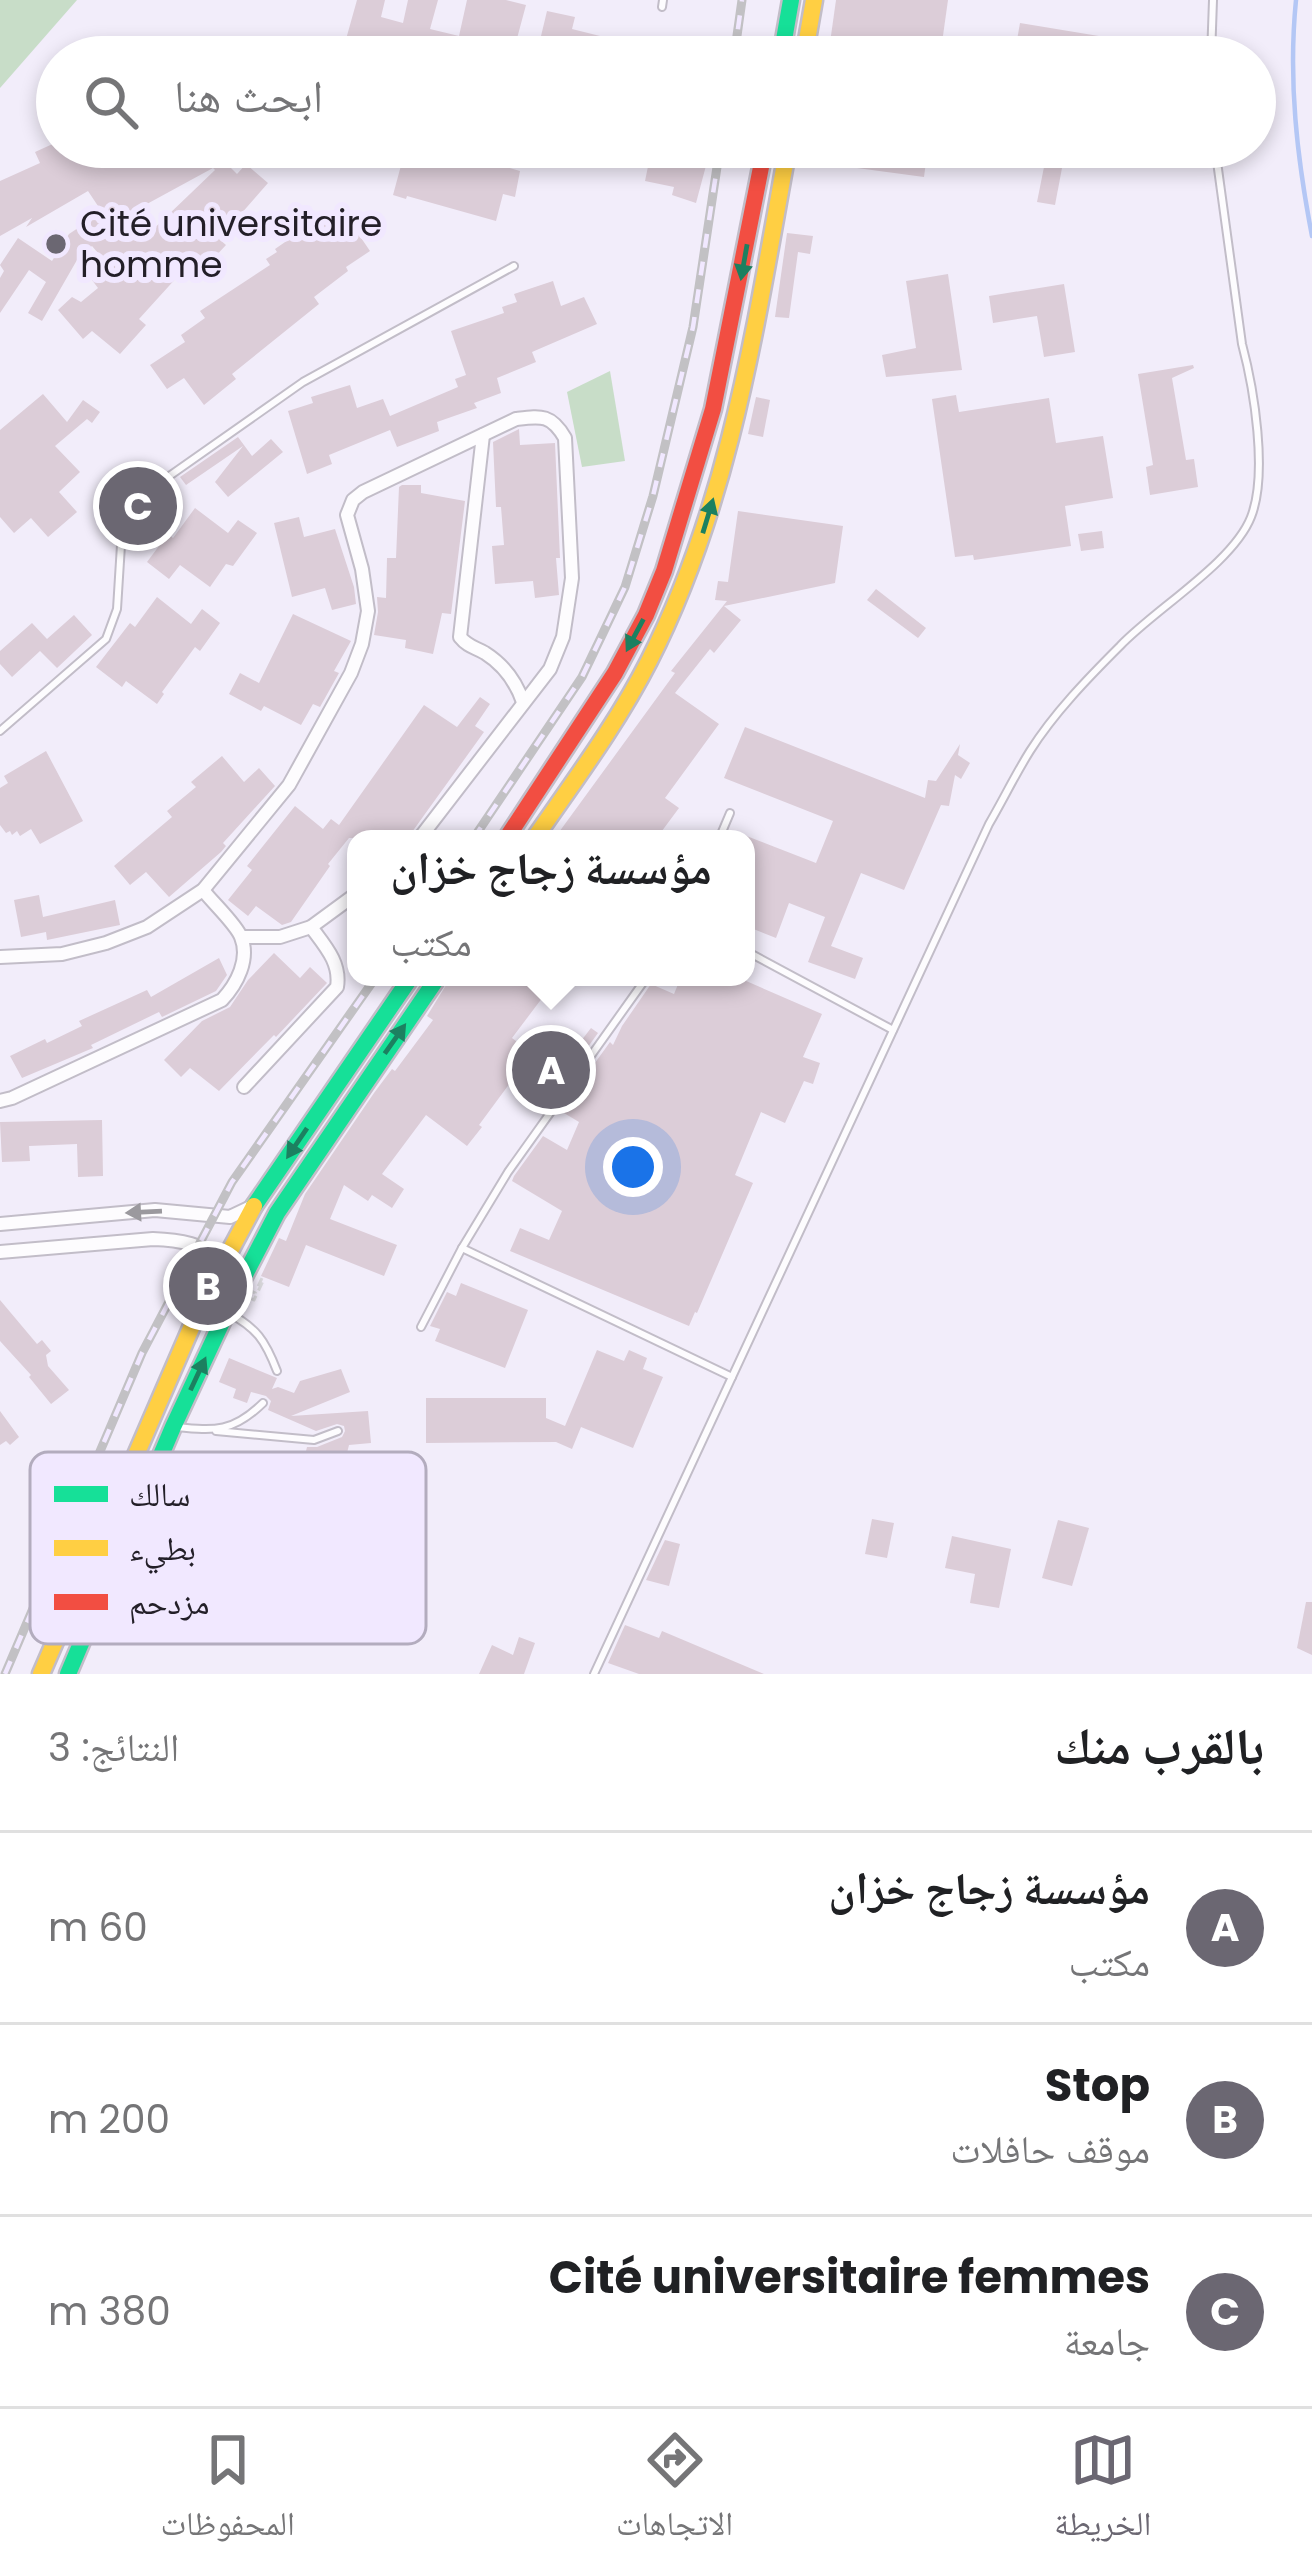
<!DOCTYPE html>
<html lang="ar">
<head>
<meta charset="utf-8">
<style>
  body { margin:0; font-family:Poppins,"Noto Naskh Arabic",sans-serif; background:#f2f2f2; color:#202124; direction:rtl }
  .you { position:absolute; left:633px; top:1167px; width:42px; height:42px; margin:-30px; border:9px solid #fff; border-radius:50%; background:#1a73e8; box-shadow:0 0 0 18px #1a73e833 }
  .badge { display:grid; place-items:center; width:78px; height:78px; border-radius:50%; background:#6b6772; color:#fff; font-size:39px; font-weight:700 }
  .pin { position:absolute; translate:-50% -50%; border:6px solid #fff; box-shadow:0 3px 12px #0006 }
  .popup { position:absolute; left:347px; top:830px; width:408px; height:156px; box-sizing:border-box; display:grid; place-content:center; border-radius:24px; background:#fff; filter:drop-shadow(0 3px 9px #0005); font-size:39px; white-space:nowrap; color:#757577 }
  .popup b { font-size:45px; color:#202124 }
  .popup::after { content:''; position:absolute; left:50%; top:100%; margin-left:-24px; border:24px solid transparent; border-top-color:#fff }
  .list { margin:0; padding:0; list-style:none }
  h2 { display:flex; justify-content:space-between; align-items:center; height:156px; margin:0; padding:0 48px; font-size:51px }
  h2 small { font-size:39px; font-weight:400; color:#757577 }
  .list li { display:grid; grid-template-columns:78px 1fr auto; gap:36px; align-items:center; box-sizing:border-box; height:192px; padding:0 48px; border-top:3px solid #e0e0e0 }
  .list b { display:block; font-size:45px; white-space:nowrap }
  .list p { margin:0; font-size:39px; white-space:nowrap; color:#757577 }
  .list em { font-size:39px; font-style:normal; color:#757577 }
  .icon { flex:none; width:66px; height:66px; fill:none; stroke:currentColor; stroke-width:2; stroke-linecap:round; stroke-linejoin:round }
  .map { position:relative; flex:none; width:1312px; height:1674px; overflow:hidden; direction:ltr }
  .search { position:absolute; background:#fff; box-shadow:0 6px 18px #0003; left:36px; right:36px; top:36px; height:132px; display:flex; align-items:center; gap:30px; box-sizing:border-box; padding:0 42px; border-radius:66px; color:#757577; font-size:45px }
  .sheet { height:732px; background:#fff }
  nav { display:flex; justify-content:space-around; align-items:center; box-sizing:border-box; height:168px; border-top:3px solid #e0e0e0; background:#fff; font-size:33px; color:#757577 }
  nav a { display:grid; justify-items:center; gap:6px }
  nav .on { color:#6b6772 }
  .map>svg:first-child { display:block }
  .green { fill:#c8ddc8 }
  .lines { fill:none; stroke-linecap:round; stroke-linejoin:round }
  .stream { stroke:#b4c7f5; stroke-width:4.5 }
  .building { fill:#dccdd8; fill-rule:evenodd }
  .lane-casing { stroke:#c2bdc8; stroke-width:10 }
  .street-casing { stroke:#c2bdc8; stroke-width:16 }
  .fast-casing { stroke:#c2bdc8; stroke-width:21 }
  .slow-casing { stroke:#c2bdc8; stroke-width:21 }
  .jam-casing { stroke:#c2bdc8; stroke-width:21 }
  .path { stroke:#d9d8dc; stroke-width:3; stroke-dasharray:9 6; stroke-linecap:butt }
  .lane { stroke:#fdfcfe; stroke-width:6 }
  .street { stroke:#fdfcfe; stroke-width:12 }
  .fast { stroke:#16e098; stroke-width:16 }
  .slow { stroke:#ffcf43; stroke-width:16 }
  .jam { stroke:#f24e42; stroke-width:16 }
  .rail-casing { stroke:#c2c1c4; stroke-width:9 }
  .rail { stroke:#f1e8ff; stroke-width:4.5; stroke-dasharray:14; stroke-linecap:butt }
  .path-bridge { stroke:#d9d8dc; stroke-width:3; stroke-dasharray:9 6; stroke-linecap:butt }
  .oneway { fill:#1c8060 }
  .oneway2 { fill:#9b999e }
  .poi-dot { fill:#6b6772; stroke:#f1e8ff; stroke-width:4.5 }
  .labels { text-anchor:middle; stroke-width:12; stroke-linejoin:round; paint-order:stroke }
  .poi-label { font-size:36px; fill:#231f28; stroke:#f1e8ff; text-anchor:start }
  .key { fill:#f1e8ff; stroke:#b3acbe; stroke-width:3 }
  .key-label { font-size:33px; fill:#231f28 }
</style>
</head>
<body>
<div class="map">
<svg width="1312" height="1674" viewBox="0 0 1312 1674">
  <rect width="100%" height="100%" fill="#f2edfa"/>
  <g class="green">
    <polygon points="0,0 77,0 0,88"/>
    <polygon points="610,371 625,461 582,467 567,392"/>
  </g>
  <g class="lines">
    <path class="stream" d="M 1296,0 C 1288,80 1297,158 1312,236"/>
  </g>
  <g class="building">
    <polygon points="357,0 385,0 381,17 403,23 408,0 438,0 430,29 459,36 467,0 506,0 526,5 512,57 393,57 358,48 355,57 341,57"/>
    <polygon points="836,0 948,0 940,57 828,57"/>
    <polygon points="547,11 575,17 572,29 636,45 634,57 536,57"/>
    <polygon points="1020,23 1129,41 1126,57 1014,57"/>
    <polygon points="210,37 274,53 273,57 205,55"/>
    <path d="M 57,142 L 57,147 L 75,147 L 82,161 L 104,147 L 111,156 L 128,147 L 170,147 L 175,157 L 192,147 L 201,147 L 207,157 L 214,151 L 237,174 L 246,164 L 268,183 L 219,239 L 226,245 L 199,274 L 188,265 L 139,319 L 146,325 L 120,354 L 92,331 L 83,339 L 58,310 L 72,297 L 81,302 L 98,288 L 92,280 L 109,266 L 92,246 L 81,253 L 42,321 L 28,313 L 46,282 L 29,270 L 0,313 L 0,278 L 4,271 L 0,265 L 18,238 L 52,261 L 69,234 L 102,212 L 88,191 L 26,227 L 32,218 L 0,236 L 0,181 L 40,163 L 35,152 ZM 213,168 L 215,170 L 142,240 L 123,217 Z"/>
    <polygon points="406,147 424,147 493,164 494,157 508,161 506,167 520,171 515,197 503,194 496,221 407,196 406,199 393,195"/>
    <polygon points="652,147 711,147 696,203 672,195 674,187 645,181"/>
    <polygon points="816,147 928,147 924,177 842,166 842,161 814,158"/>
    <polygon points="1048,147 1066,147 1055,205 1037,202"/>
    <polygon points="321,212 337,237 353,226 370,251 346,267 348,271 314,297 319,304 232,374 236,379 204,405 184,378 167,389 150,365 185,342 181,335 205,318 200,311 270,265 266,259 277,252 275,249 288,240 285,235"/>
    <polygon points="787,233 813,236 810,254 798,252 789,318 775,317"/>
    <polygon points="948,274 962,370 886,377 882,355 916,348 906,281"/>
    <polygon points="553,281 561,306 584,297 597,324 532,352 536,362 497,378 501,393 474,403 477,408 437,422 439,431 397,447 390,430 329,455 332,464 307,474 288,411 313,403 311,397 350,385 357,408 383,399 390,416 458,387 455,379 466,375 451,331 504,313 502,307 517,302 514,294"/>
    <polygon points="1064,284 1075,352 1044,357 1037,316 993,323 989,296"/>
    <polygon points="1193,365 1194,368 1172,378 1186,460 1194,459 1198,487 1150,495 1146,467 1153,465 1138,374"/>
    <polygon points="43,394 67,422 83,400 100,412 92,423 87,419 55,446 80,472 59,492 77,512 48,537 31,518 14,533 0,517 0,430"/>
    <polygon points="956,395 959,412 1049,398 1056,443 1103,436 1113,498 1065,506 1071,546 974,560 973,555 955,557 932,399"/>
    <polygon points="756,397 770,400 763,437 748,434"/>
    <polygon points="519,429 520,445 555,443 560,558 556,558 559,595 535,598 533,581 495,584 492,546 504,545 501,507 496,507 493,442"/>
    <polygon points="238,437 252,456 271,439 283,452 228,497 215,482 243,446 186,485 180,477"/>
    <polygon points="402,485 421,485 421,493 465,501 451,614 442,613 433,654 405,648 406,640 374,635 378,612 377,597 386,598 387,558 396,558 399,487"/>
    <polygon points="195,508 228,533 238,520 257,533 233,566 226,564 210,587 180,565 169,579 147,562 168,534 173,538"/>
    <polygon points="738,511 843,526 835,583 724,606 741,620 714,653 710,649 675,693 719,724 665,798 679,808 656,839 554,839 675,673 671,671 727,601 715,600 718,581 728,582"/>
    <polygon points="299,517 304,537 335,529 354,587 356,604 332,610 325,588 292,597 274,523"/>
    <polygon points="1102,531 1104,548 1081,551 1078,534"/>
    <polygon points="876,589 926,628 918,638 867,600"/>
    <polygon points="157,597 191,624 202,609 220,623 200,651 195,647 162,692 164,694 157,704 126,681 122,687 96,667 130,623 135,627"/>
    <polygon points="293,614 351,641 334,671 339,673 320,707 313,704 301,725 264,706 261,711 229,694 240,673 259,683"/>
    <polygon points="74,615 92,635 57,668 40,651 12,677 0,664 0,651 32,623 47,639"/>
    <polygon points="480,697 490,704 475,726 484,732 407,839 349,838 328,864 330,866 291,922 282,925 256,906 248,916 228,900 252,870 247,866 295,806 323,829 331,819 339,825 424,705 457,727"/>
    <polygon points="745,727 925,798 928,780 936,781 960,744 958,755 970,763 961,779 955,775 949,806 941,805 904,890 861,873 831,946 863,958 855,979 808,962 825,917 789,903 776,938 746,926 746,839 727,839 731,830 816,863 833,821 724,778"/>
    <polygon points="46,751 83,821 40,844 31,829 20,836 17,831 12,835 10,831 6,833 0,825 0,788 8,783 4,776"/>
    <polygon points="222,756 244,782 259,768 275,786 223,843 226,846 221,852 169,897 146,872 130,885 114,866 172,817 167,811 196,787 191,782"/>
    <polygon points="39,895 43,917 115,900 120,925 47,940 46,932 21,937 14,900"/>
    <polygon points="274,953 300,978 310,967 327,983 276,1037 274,1035 219,1091 190,1068 181,1077 164,1060 202,1021 230,1007 248,980"/>
    <polygon points="219,958 227,975 216,991 162,1017 159,1012 91,1045 93,1048 22,1078 10,1056 45,1039 47,1043 82,1026 79,1021 147,990 151,997"/>
    <polygon points="451,977 558,977 512,1038 532,1053 479,1125 482,1127 467,1146 426,1115 382,1174 404,1189 392,1208 372,1195 368,1201 344,1185 330,1219 397,1245 384,1276 306,1245 289,1287 261,1276 279,1238 286,1241 305,1194 374,1093 392,1069 395,1071 433,1020 427,1016"/>
    <polygon points="681,977 737,977 822,1014 803,1057 820,1063 813,1084 804,1081 785,1123 761,1112 735,1175 753,1183 697,1313 695,1312 689,1326 510,1251 520,1228 549,1240 562,1211 512,1181 514,1176 543,1136 567,1150 579,1122 564,1113 577,1088 610,1042 613,1045 622,1026 651,984 674,994"/>
    <polygon points="591,1028 598,1033 562,1083 559,1082 564,1063"/>
    <polygon points="102,1120 103,1176 78,1177 77,1144 29,1146 30,1161 2,1162 0,1122"/>
    <polygon points="461,1283 528,1310 505,1368 435,1341 440,1329 430,1326 447,1292 456,1296"/>
    <polygon points="0,1300 37,1344 42,1340 51,1351 46,1355 48,1366 69,1390 51,1404 29,1377 31,1375 0,1341"/>
    <polygon points="597,1350 624,1361 629,1350 647,1358 643,1369 663,1377 633,1448 581,1427 572,1449 556,1442 426,1443 426,1398 546,1398 546,1418 565,1426"/>
    <polygon points="229,1358 277,1378 272,1389 278,1387 294,1393 300,1381 341,1369 350,1392 291,1416 368,1411 371,1443 349,1445 338,1489 299,1480 307,1447 317,1447 342,1437 345,1431 344,1426 337,1424 316,1431 268,1410 271,1401 266,1396 251,1392 247,1403 233,1398 236,1389 219,1382"/>
    <polygon points="0,1411 19,1437 10,1445 6,1441 0,1445"/>
    <polygon points="167,1516 216,1535 199,1580 210,1584 201,1607 142,1582"/>
    <polygon points="872,1519 894,1523 887,1558 865,1554"/>
    <polygon points="1058,1520 1089,1528 1072,1586 1042,1578"/>
    <polygon points="952,1536 1011,1549 999,1608 970,1603 975,1574 945,1568"/>
    <polygon points="665,1540 680,1544 669,1586 646,1580"/>
    <polygon points="1306,1602 1312,1602 1312,1655 1297,1648"/>
    <polygon points="625,1625 659,1638 662,1631 764,1674 639,1674 608,1663"/>
    <polygon points="519,1637 535,1643 524,1674 479,1674 492,1645 513,1655"/>
  </g>
  <g class="lines">
    <defs>
      <g id="lane">
        <polyline points="662,7 663,0"/>
        <polyline points="1211,57 1213,0"/>
        <polyline points="0,731 106,639 117,609 122,529 128,513 148,491 303,382 514,266"/>
        <polyline points="719,839 730,813"/>
        <polyline points="746,951 893,1030"/>
        <polyline points="462,1248 732,1377"/>
        <path d="M 227,1312 C 257,1328 265,1340 277,1371"/>
        <polyline points="421,1327 462,1248 508,1172 647,977"/>
        <path d="M 176,1427 C 216,1431 233,1432 263,1403"/>
        <polyline points="216,1431 314,1440 338,1431"/>
        <path d="M 594,1674 L 989,824 C 1003,800 1015,775 1030,751 C 1054,713 1088,678 1120,646 C 1155,609 1233,563 1251,517 C 1268,474 1254,389 1242,344 L 1215,147"/>
      </g>
      <g id="street">
        <path d="M 483,435 L 460,637 C 468,647 475,647 485,653 C 504,665 516,682 523,702"/>
        <polyline points="242,937 280,937 311,927 356,894"/>
        <path d="M 0,957 L 62,954 L 106,943 L 147,927 L 203,890 L 289,785 L 351,673 L 362,644 L 368,611 L 362,569 L 347,515 L 353,500 L 363,492 L 516,419 C 541,416 551,414 565,438 L 572,578 L 563,637 L 550,669 L 419,839"/>
        <path d="M 244,1087 L 337,987 C 341,963 325,946 311,927"/>
        <path d="M 0,1101 L 12,1098 L 222,1000 C 237,984 250,959 241,937 C 236,924 212,902 203,890"/>
        <polyline points="0,1224 155,1210 230,1217 251,1207"/>
        <path d="M 0,1252 L 153,1239 C 181,1240 202,1244 224,1261"/>
      </g>
      <g id="fast">
        <polyline points="781,57 791,0"/>
        <polyline points="254,1206 411,977"/>
        <polyline points="68,1674 173,1427 236,1292 277,1213 438,977"/>
      </g>
      <g id="slow">
        <polyline points="804,57 814,0"/>
        <path d="M 534,839 C 574,781 617,724 649,661 C 731,500 756,322 788,147"/>
        <polyline points="41,1674 201,1305 254,1206"/>
      </g>
      <polyline id="jam" points="506,839 615,673 646,615 664,571 713,409 765,147"/>
    </defs>
    <use href="#lane" class="lane-casing"/>
    <use href="#street" class="street-casing"/>
    <use href="#fast" class="fast-casing"/>
    <use href="#slow" class="slow-casing"/>
    <use href="#jam" class="jam-casing"/>
    <g class="path">
      <polyline points="195,1263 188,1275 191,1277 198,1263"/>
      <polyline points="250,1298 254,1300 264,1279 262,1278 255,1293"/>
    </g>
    <use href="#lane" class="lane"/>
    <use href="#street" class="street"/>
    <use href="#fast" class="fast"/>
    <use href="#slow" class="slow"/>
    <use href="#jam" class="jam"/>
    <defs>
      <g id="rail">
        <polyline points="734,57 742,0"/>
        <polyline points="473,839 582,677 625,587 653,496 693,327 720,147"/>
        <polyline points="5,1674 142,1353 232,1182 376,977"/>
      </g>
    </defs>
    <use href="#rail" class="rail-casing"/>
    <use href="#rail" class="rail"/>
    <polyline class="path-bridge" points="198,1263 255,1293"/>
  </g>
  <defs><path id="oneway-solid" d="M-6-.8H1V-3.2L6.5 0L1 3.2V.8H-6Z" transform="scale(3)"/></defs>
  <g class="oneway">
    <use href="#oneway-solid" transform="translate(744 262) rotate(100)"/>
    <use href="#oneway-solid" transform="translate(708 516) rotate(-73)"/>
    <use href="#oneway-solid" transform="translate(635 635) rotate(118)"/>
    <use href="#oneway-solid" transform="translate(395 1039) rotate(-55)"/>
    <use href="#oneway-solid" transform="translate(297 1143) rotate(124)"/>
    <use href="#oneway-solid" transform="translate(198 1374) rotate(-65)"/>
  </g>
  <use class="oneway2" href="#oneway-solid" transform="translate(144 1212) rotate(177)"/>
  <circle class="poi-dot" cx="56" cy="244" r="12"/>
  <g class="labels">
    <g class="poi-label">
      <text x="80" y="236">Cité universitaire<tspan x="80" dy="41">homme</tspan></text>
    </g>
  </g>
  <rect x="30" y="1452" width="396" height="192" rx="18" class="key"/>
  <rect x="54" y="1486" width="54" height="16" fill="#16e098"/>
  <rect x="54" y="1540" width="54" height="16" fill="#ffcf43"/>
  <rect x="54" y="1594" width="54" height="16" fill="#f24e42"/>
  <g class="key-label">
    <text x="129" y="1506">سالك</text>
    <text x="129" y="1560">بطيء</text>
    <text x="129" y="1614">مزدحم</text>
  </g>
</svg>
<div class="you"></div>
<div class="pin badge" style="left:551px;top:1070px">A</div>
<div class="popup"><b>مؤسسة زجاج خزان</b>مكتب</div>
<div class="pin badge" style="left:208px;top:1286px">B</div>
<div class="pin badge" style="left:138px;top:506px">C</div>
<div class="search"><svg class="icon" aria-label="search" viewBox="0 0 24 24"><circle cx="10" cy="10" r="6"/><path d="M15 15l6 6"/></svg>ابحث هنا</div>
</div>
<section class="sheet">
<h2>بالقرب منك<small>النتائج: 3</small></h2>
<ul class="list">
<li><span class="badge">A</span><div><b>مؤسسة زجاج خزان</b><p>مكتب</p></div><em>60 m</em></li>
<li><span class="badge">B</span><div><b>Stop</b><p>موقف حافلات</p></div><em>200 m</em></li>
<li><span class="badge">C</span><div><b>Cité universitaire femmes</b><p>جامعة</p></div><em>380 m</em></li>
</ul>
</section>
<nav>
<a class="on"><svg class="icon" aria-label="map" viewBox="0 0 24 24"><path d="M3 6l6-2 6 2 6-2v14l-6 2-6-2-6 2zM9 4v14M15 6v14"/></svg>الخريطة</a>
<a><svg class="icon" aria-label="directions" viewBox="0 0 24 24"><path d="M12 3l9 9-9 9-9-9zM9 14v-3h6M13 9l2 2-2 2"/></svg>الاتجاهات</a>
<a><svg class="icon" aria-label="saved" viewBox="0 0 24 24"><path d="M7 4h10v16l-5-4-5 4z"/></svg>المحفوظات</a>
</nav>
</body>
</html>
